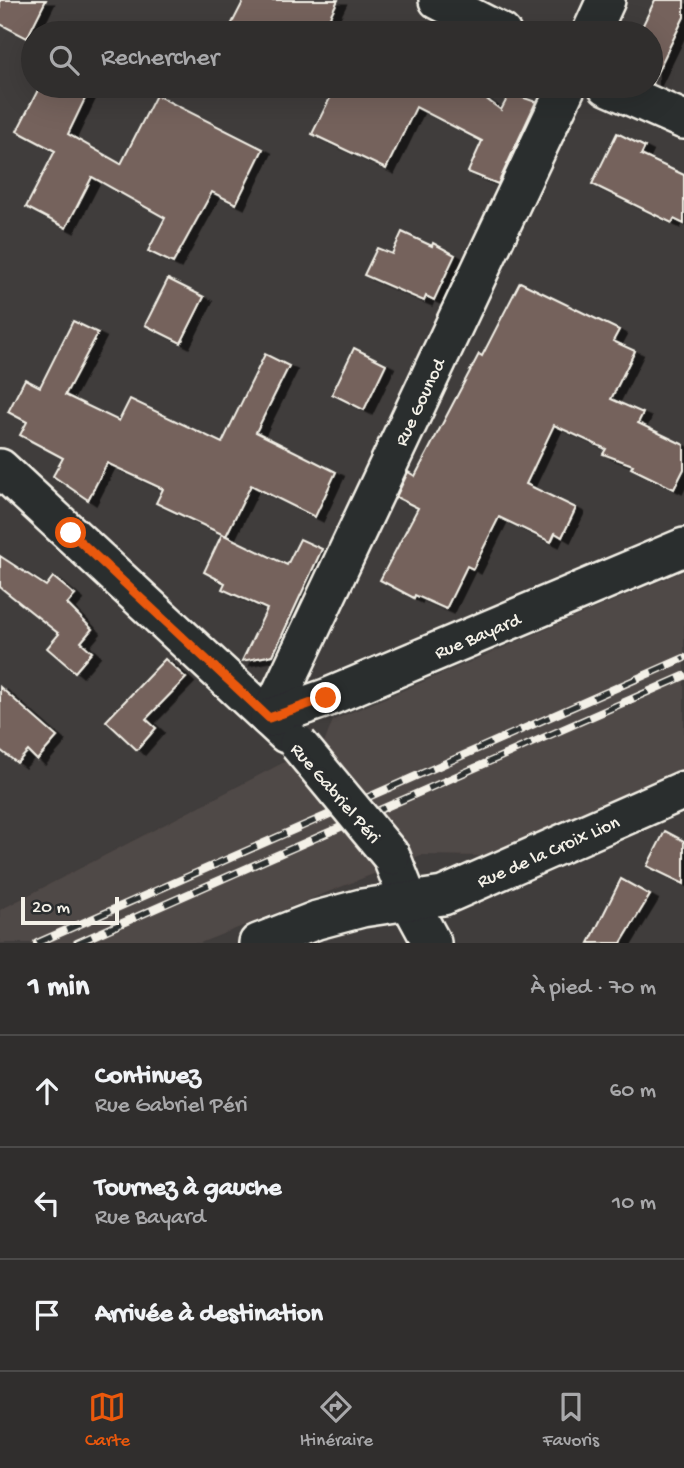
<!DOCTYPE html>
<html lang="fr">
<head>
<meta charset="utf-8">
<style>
  body { margin:0; font-family:"Gochi Hand",sans-serif; background:#383635; color:#f1f3f6 }
  .scale { position:absolute; left:21px; bottom:18px; width:98px; box-sizing:border-box; padding-left:7px; border:4px solid #f4f1e8; border-top:0; font-size:19px; line-height:24px; white-space:nowrap; color:#f4f1e8; -webkit-text-stroke:5px #2a2d2e; paint-order:stroke }
  .stop { position:absolute; width:21px; height:21px; margin:-16px; border:5px solid #ea580c; border-radius:50%; background:#fff }
  .stop.end { background:#ea580c; border-color:#fff; box-shadow:0 2px 7px #0008 }
  .list { margin:0; padding:0; list-style:none }
  h2 { display:flex; justify-content:space-between; align-items:center; height:91px; margin:0; padding:0 28px; font-size:30px }
  h2 small { font-size:23px; font-weight:400; color:#a8a8aa }
  .list li { display:grid; grid-template-columns:46px 1fr auto; gap:21px; align-items:center; box-sizing:border-box; height:112px; padding:0 28px; border-top:2px solid #4b4a49 }
  .list b { display:block; font-size:26px; white-space:nowrap }
  .list p { margin:0; font-size:23px; white-space:nowrap; color:#a8a8aa }
  .list em { font-size:23px; font-style:normal; color:#a8a8aa }
  .icon { flex:none; width:38px; height:38px; fill:none; stroke:currentColor; stroke-width:2; stroke-linecap:round; stroke-linejoin:round }
  .map { position:relative; flex:none; width:684px; height:943px; overflow:hidden }
  .search { position:absolute; background:#302e2d; box-shadow:0 7px 28px #0002; left:21px; right:21px; top:21px; height:77px; display:flex; align-items:center; gap:18px; box-sizing:border-box; padding:0 24px; border-radius:38px; color:#a8a8aa; font-size:26px }
  .sheet { height:427px; background:#302e2d }
  nav { display:flex; justify-content:space-around; align-items:center; box-sizing:border-box; height:98px; border-top:2px solid #4b4a49; background:#302e2d; font-size:19px; color:#a8a8aa }
  nav a { display:grid; justify-items:center; gap:4px }
  nav .on { color:#ea580c }
  .map>svg:first-child { display:block }
  .built { fill:#504846 }
  .building { fill:#74625c; stroke:#f4f1e8; stroke-width:2; filter:url(#shadow) }
  .lines { fill:none; stroke-linecap:round; stroke-linejoin:round }
  .minor-casing { stroke:#f4f1e8; stroke-width:42 }
  .minor { stroke:#2a2d2e; stroke-width:37 }
  .rail-casing { stroke:#f4f1e8; stroke-width:8 }
  .rail { stroke:#2a2d2e; stroke-width:5; stroke-dasharray:16; stroke-linecap:butt }
  .minor-bridge-casing { stroke:#f4f1e8; stroke-width:42; stroke-linecap:butt }
  .minor-bridge { stroke:#2a2d2e; stroke-width:37 }
  .route { stroke:#ea580c; stroke-width:9 }
  .labels { text-anchor:middle; stroke-width:7; stroke-linejoin:round; paint-order:stroke }
  .street-label { font-size:19px; fill:#f4f1e8; stroke:#2a2d2e }
</style>
</head>
<body>
<div class="map">
<svg width="684" height="943" viewBox="0 0 684 943">
  <defs>
    <filter id="shadow"><feDropShadow dx="8" dy="4.5" stdDeviation="0" flood-color="#0009"/></filter>
  </defs>
  <rect width="100%" height="100%" fill="#403d3c"/>
  <filter id="ink" filterUnits="userSpaceOnUse"><feTurbulence type="fractalNoise" baseFrequency=".0143" numOctaves="2"/><feDisplacementMap in="SourceGraphic" scale="14" xChannelSelector="R" yChannelSelector="G"/><feConvolveMatrix kernelMatrix="1 2 1 2 8 2 1 2 1" color-interpolation-filters="sRGB"/></filter>
  <g filter="url(#ink)">
    <polygon class="built" points="684,571 684,767 484,856 421,855 200,943 0,943 0,910 325,741 333,720"/>
    <g class="building">
      <polygon points="0,0 46,0 27,38 0,24"/>
      <polygon points="244,0 338,0 322,33 227,33"/>
      <polygon points="655,0 684,0 684,17 652,83 651,33 639,33"/>
      <polygon points="40,86 91,86 68,134 121,164 156,95 263,149 236,204 212,192 173,263 148,251 165,218 92,177 66,228 26,207 55,151 17,131"/>
      <polygon points="336,86 469,86 501,110 510,93 536,102 498,184 468,172 482,141 416,107 386,169 312,134"/>
      <polygon points="617,133 645,147 641,155 684,175 684,224 674,219 672,223 592,184"/>
      <polygon points="402,232 432,246 433,243 455,255 434,300 426,296 424,301 364,275 377,248 392,254"/>
      <polygon points="168,279 204,297 181,343 145,325"/>
      <polygon points="520,282 619,330 613,341 635,351 611,399 643,413 638,423 684,445 684,469 674,489 631,468 633,465 603,454 606,449 554,425 526,484 576,508 562,537 555,533 551,542 499,517 473,569 467,566 446,609 415,595 414,598 380,580 418,508 396,497 408,472 415,476 479,354 482,356"/>
      <polygon points="73,321 98,333 65,395 119,421 130,399 222,443 265,354 289,366 256,432 336,472 315,517 251,485 226,536 156,503 163,489 107,463 88,500 53,476 63,458 20,435 27,422 8,412 25,379 40,387"/>
      <polygon points="354,348 386,364 364,410 332,394"/>
      <polygon points="222,534 287,565 300,539 322,549 273,655 242,661 267,609 222,589 225,583 204,572"/>
      <polygon points="0,556 46,586 53,577 75,595 67,604 92,629 81,642 92,652 75,672 47,648 59,634 0,587"/>
      <polygon points="165,659 186,678 146,719 156,728 137,750 106,721"/>
      <polygon points="0,687 57,737 37,760 28,751 17,763 0,750"/>
      <polygon points="665,831 684,841 684,884 647,866"/>
      <polygon points="621,879 650,895 621,943 589,943"/>
    </g>
    <g class="lines">
      <defs>
        <g id="minor">
          <polyline points="438,0 502,33"/>
          <polyline points="591,33 606,0"/>
          <polyline points="607,86 684,120"/>
          <polyline points="0,468 286,734"/>
          <path id="s1" d="M 269,718 L 567,86"/>
          <path id="s2" d="M 269,718 L 326,698 L 684,547"/>
          <polyline points="391,856 408,899 432,943"/>
          <path id="s3" d="M 258,943 L 317,920 L 362,908 L 443,896 L 684,790"/>
        </g>
      </defs>
      <use href="#minor" class="minor-casing"/>
      <use href="#minor" class="minor"/>
      <defs>
        <g id="rail">
          <polyline points="37,943 684,658"/>
          <polyline points="77,943 684,676"/>
        </g>
      </defs>
      <use href="#rail" class="rail-casing"/>
      <use href="#rail" class="rail"/>
      <defs>
        <polyline id="minor-bridge" points="298,744 391,856"/>
      </defs>
      <use href="#minor-bridge" class="minor-bridge-casing"/>
      <use href="#minor-bridge" class="minor-bridge"/>
    </g>
  </g>
  <g class="lines" filter="url(#ink)">
    <polyline class="route" points="71,533 269,718 326,698"/>
  </g>
  <g class="labels">
    <g class="street-label">
      <text dy="7" stroke="none"><textPath href="#s1" startOffset="350">Rue Gounod</textPath></text>
      <text dy="7" stroke="none"><textPath href="#s2" startOffset="224">Rue Bayard</textPath></text>
      <text transform="translate(337 792) rotate(49)" y="7">Rue Gabriel Péri</text>
      <text dy="7" stroke="none"><textPath href="#s3" startOffset="306">Rue de la Croix Lion</textPath></text>
    </g>
  </g>
</svg>
<div class="scale">20 m</div>
<div class="stop" style="left:71px;top:533px"></div>
<div class="stop end" style="left:326px;top:698px"></div>
<div class="search"><svg class="icon" aria-label="search" viewBox="0 0 24 24"><circle cx="10" cy="10" r="6"/><path d="M15 15l6 6"/></svg>Rechercher</div>
</div>
<section class="sheet">
<h2>1 min<small>À pied · 70 m</small></h2>
<ul class="list">
<li><svg class="icon" aria-label="ahead" viewBox="0 0 24 24"><path d="M12 20V5M6 11l6-6 6 6"/></svg><div><b>Continuez</b><p>Rue Gabriel Péri</p></div><em>60 m</em></li>
<li><svg class="icon" aria-label="left" viewBox="0 0 24 24"><path d="M17 20v-9H6M10 6l-5 5 5 5"/></svg><div><b>Tournez à gauche</b><p>Rue Bayard</p></div><em>10 m</em></li>
<li><svg class="icon" aria-label="arrive" viewBox="0 0 24 24"><path d="M6 21V4h12l-3 4 3 4H6"/></svg><div><b>Arrivée à destination</b></div></li>
</ul>
</section>
<nav>
<a class="on"><svg class="icon" aria-label="map" viewBox="0 0 24 24"><path d="M3 6l6-2 6 2 6-2v14l-6 2-6-2-6 2zM9 4v14M15 6v14"/></svg>Carte</a>
<a><svg class="icon" aria-label="directions" viewBox="0 0 24 24"><path d="M12 3l9 9-9 9-9-9zM9 14v-3h6M13 9l2 2-2 2"/></svg>Itinéraire</a>
<a><svg class="icon" aria-label="saved" viewBox="0 0 24 24"><path d="M7 4h10v16l-5-4-5 4z"/></svg>Favoris</a>
</nav>
</body>
</html>
